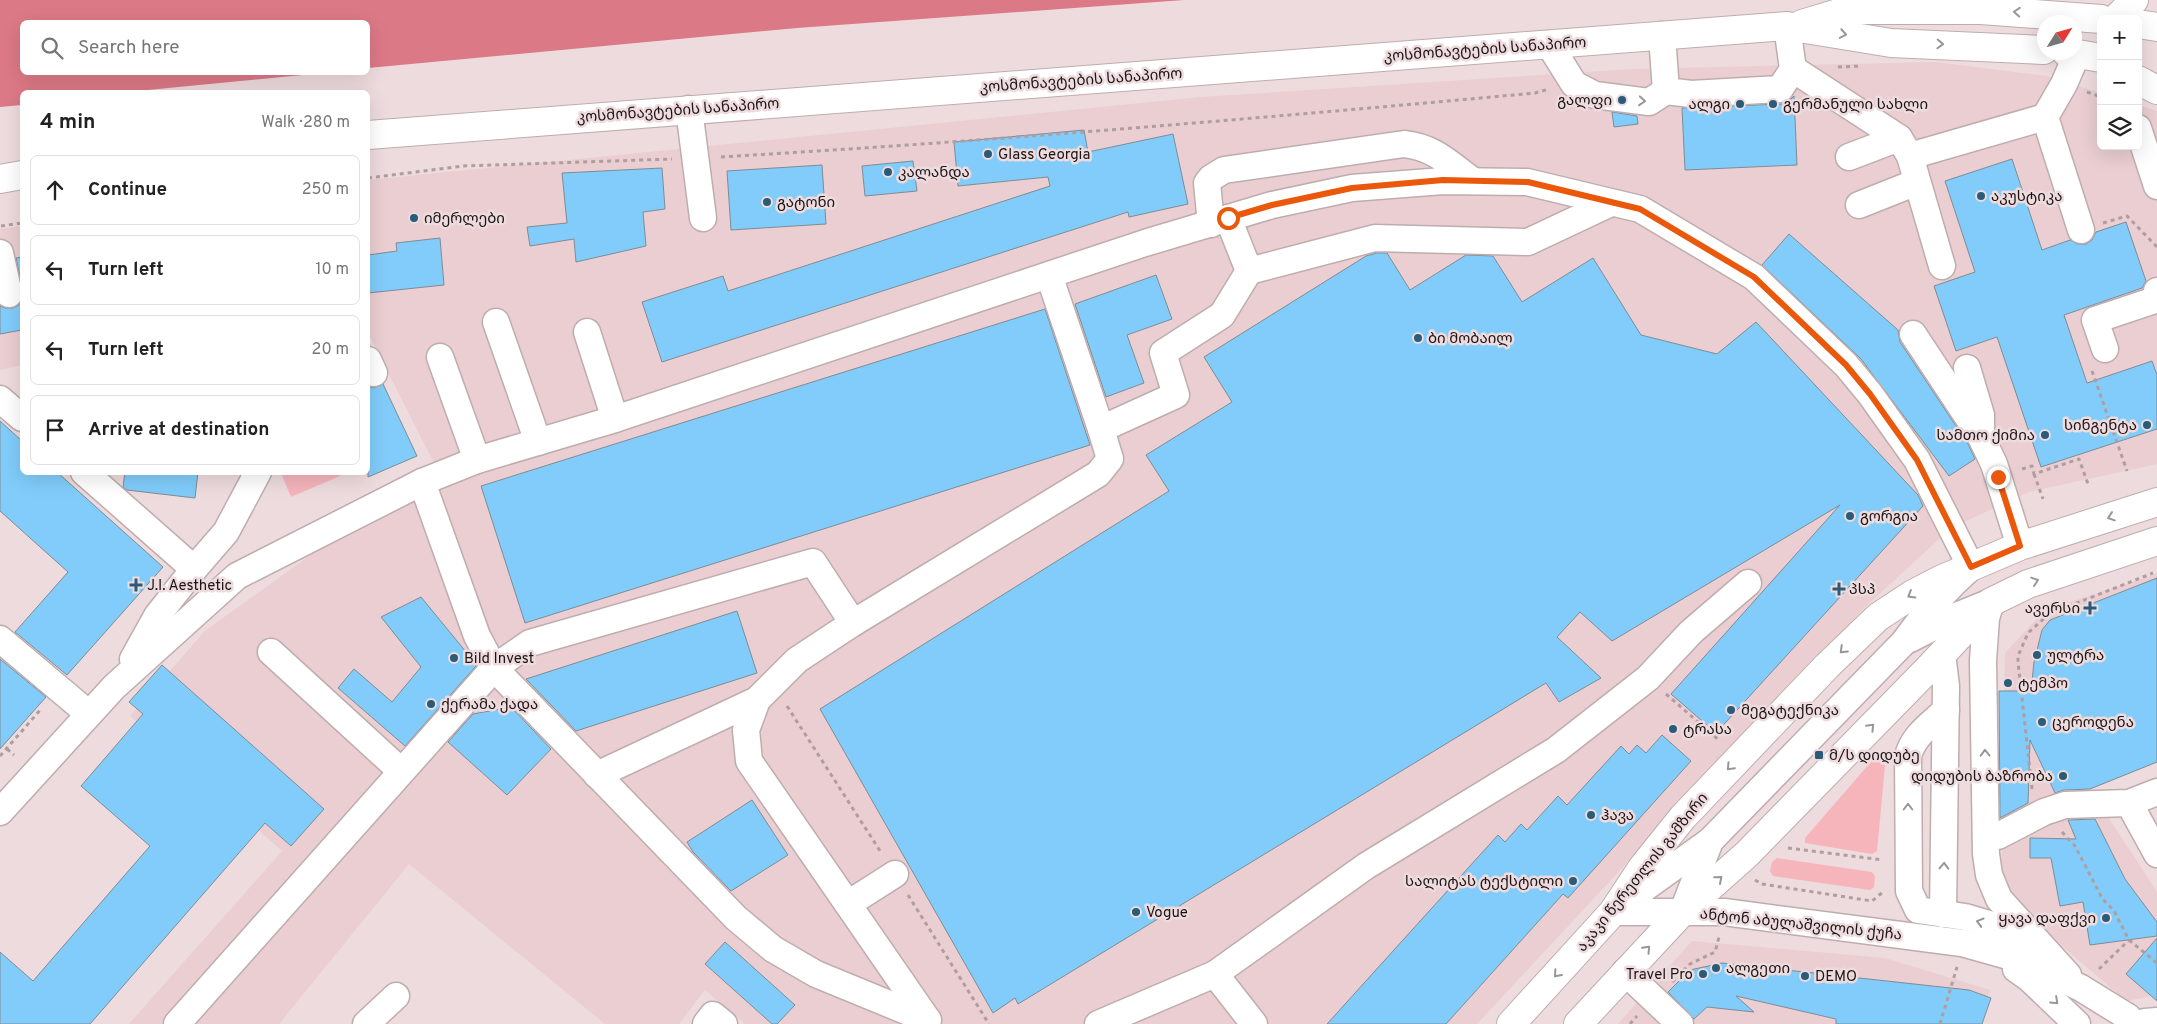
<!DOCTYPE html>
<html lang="en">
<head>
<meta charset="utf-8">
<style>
  body { margin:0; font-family:Overpass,"Noto Sans Georgian",sans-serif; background:#f6f6f6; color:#222 }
  .controls { position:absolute; right:15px; top:15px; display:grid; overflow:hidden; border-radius:8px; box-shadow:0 5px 20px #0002 }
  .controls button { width:45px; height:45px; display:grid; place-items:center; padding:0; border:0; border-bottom:1px solid #e0e0e0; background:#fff; color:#222; font:25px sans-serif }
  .compass { position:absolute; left:2037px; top:15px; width:45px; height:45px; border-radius:50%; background:#fff; box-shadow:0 5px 20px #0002; rotate:53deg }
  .stop { position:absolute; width:15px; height:15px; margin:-11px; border:4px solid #ea580c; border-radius:50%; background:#fff }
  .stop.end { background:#ea580c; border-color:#fff; box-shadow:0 1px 5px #0008 }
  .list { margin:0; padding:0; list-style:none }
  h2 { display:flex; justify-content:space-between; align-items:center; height:65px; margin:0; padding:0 20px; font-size:21px }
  h2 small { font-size:16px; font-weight:400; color:#767676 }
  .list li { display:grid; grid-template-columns:32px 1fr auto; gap:15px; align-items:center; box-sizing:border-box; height:70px; margin:0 10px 10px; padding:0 10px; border:1px solid #e0e0e0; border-radius:8px }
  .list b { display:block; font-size:19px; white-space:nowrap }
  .list em { font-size:16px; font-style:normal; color:#767676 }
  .icon { flex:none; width:28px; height:28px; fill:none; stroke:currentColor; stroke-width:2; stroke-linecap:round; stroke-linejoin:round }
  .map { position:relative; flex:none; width:2157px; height:1024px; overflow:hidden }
  .search { position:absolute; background:#fff; box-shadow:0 5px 20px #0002; left:20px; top:20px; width:350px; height:55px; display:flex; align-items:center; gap:12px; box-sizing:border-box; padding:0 18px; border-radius:8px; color:#767676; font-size:19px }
  .panel { position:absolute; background:#fff; box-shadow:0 5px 20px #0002; left:20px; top:90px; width:350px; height:385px; border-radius:8px }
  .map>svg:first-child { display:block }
  .built { fill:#eaced1 }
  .green { fill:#f6b4bb }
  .water { fill:#dc7986 }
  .building { fill:#81ccfa; stroke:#7e8c95 }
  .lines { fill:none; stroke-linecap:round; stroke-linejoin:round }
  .minor-casing { stroke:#bfadae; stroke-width:29 }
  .major-casing { stroke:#bfadae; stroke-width:30 }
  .path { stroke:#ae9ea0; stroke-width:3; stroke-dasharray:4 4; stroke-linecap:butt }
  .minor { stroke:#fff; stroke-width:26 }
  .major { stroke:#fff; stroke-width:28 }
  .oneway { stroke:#999696 }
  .route { stroke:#ea580c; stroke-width:6 }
  .poi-dot { fill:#2a5c79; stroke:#eedbdd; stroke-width:2 }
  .labels { text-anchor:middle; stroke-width:5; stroke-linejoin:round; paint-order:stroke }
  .street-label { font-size:15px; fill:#1c1516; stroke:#eedbdd }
  .poi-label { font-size:15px; fill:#1c1516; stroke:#eedbdd; text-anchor:start }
</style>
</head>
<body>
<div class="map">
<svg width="2157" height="1024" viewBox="0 0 2157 1024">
  <rect width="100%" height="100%" fill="#eedbdd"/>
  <g class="built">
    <polygon points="1935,62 2047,76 2101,93 2101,146 2138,146 2138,105 2157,111 2157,464 2029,492 1951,528 1863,609 1477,1024 745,1024 705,990 679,1024 605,1024 409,864 279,1024 129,1024 282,851 130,716 205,631 435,465 368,333 368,180 1201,97 1632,69"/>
    <polygon points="22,226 22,365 0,370 0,229"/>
    <polygon points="2157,574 2157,762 2090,789 2157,892 2157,995 2126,1001 2001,893 2005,653 2045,610"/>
    <polygon points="1692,941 1885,958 1990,990 1976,1024 1618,1024"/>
  </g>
  <g class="green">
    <polygon points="281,473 339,473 340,476 291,497"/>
    <polygon points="1875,760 1882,762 1885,766 1877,851 1872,854 1805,843 1805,838 1870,763"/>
    <polygon points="1777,858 1872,872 1875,876 1874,887 1870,890 1773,876 1770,871 1772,862"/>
  </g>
  <polygon class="water" points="0,0 1184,0 797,28 368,68 368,22 22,22 22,72 323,73 127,92 22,92 22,105 0,107"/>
  <g class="building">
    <polygon points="1794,96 1797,165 1685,170 1682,108 1781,104 1788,102"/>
    <polygon points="1612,112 1637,116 1638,124 1614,127"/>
    <polygon points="1084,130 1088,152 1173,134 1188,204 1129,217 1128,212 662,362 642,302 723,276 728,291 1050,186 1048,177 958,186 954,142"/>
    <polygon points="2012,159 2042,250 2070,240 2077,244 2086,244 2092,240 2096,232 2126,222 2146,281 2142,288 2064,315 2087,383 2152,361 2157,375 2157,429 2041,467 1997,337 1956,351 1934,286 1975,272 1945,181"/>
    <polygon points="913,161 917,191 865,196 862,166"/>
    <polygon points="822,165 826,224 731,230 727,171"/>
    <polygon points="662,168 665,209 643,212 646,246 576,262 574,239 530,246 527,227 567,223 562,173"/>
    <polygon points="1789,234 1898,330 1900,342 1968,444 1975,459 1949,476 1861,359 1762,265"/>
    <polygon points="440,238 444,285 368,293 368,255 397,251 396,243"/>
    <polygon points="1377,253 1387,253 1410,290 1466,255 1493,256 1522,302 1593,258 1641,335 1717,354 1756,322 1918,495 1923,506 1716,733 1671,694 1840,505 1612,641 1580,612 1557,637 1601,678 1559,702 1546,683 1018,1004 1015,998 993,1013 820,709 1169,491 1146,455 1232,402 1204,357 1366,256"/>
    <polygon points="22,257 22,286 16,258"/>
    <polygon points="1156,275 1172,319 1127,335 1144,383 1106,397 1075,304"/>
    <polygon points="22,300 22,330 0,334 0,306 5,308 13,308 19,305"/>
    <polygon points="1045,309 1090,445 525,623 481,486"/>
    <polygon points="383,384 417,456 368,477 368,386 373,388"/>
    <polygon points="0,421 22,441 22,472 57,472 163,567 67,675 15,632 68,572 0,511"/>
    <polygon points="125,472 198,472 195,498 127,490 123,487"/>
    <polygon points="2157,578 2157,762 2090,789 2064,790 2055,793 2030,740 2028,803 2000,818 1999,691 2031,691 2034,662 2042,630 2050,620"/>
    <polygon points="421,597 471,658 476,666 405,746 338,688 354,669 392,702 421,667 381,617"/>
    <polygon points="737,611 757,673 576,731 526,679"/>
    <polygon points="0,659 46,697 0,749"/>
    <polygon points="162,665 324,809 291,846 265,823 90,1024 0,1024 0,952 33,981 150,846 81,786 143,714 129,702"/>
    <polygon points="511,707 551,749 507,795 448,742 473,714"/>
    <polygon points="1662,735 1691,761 1568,898 1563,894 1446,1024 1327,1024 1498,835 1505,842 1521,824 1527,830 1558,796 1567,805 1621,746 1629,754 1637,745 1646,753"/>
    <polygon points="752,800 788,855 731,891 693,852 687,842"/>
    <polygon points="2095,819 2125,879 2157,922 2157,936 2090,945 2083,902 2060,906 2051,858 2030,858 2030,838 2076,839 2068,820"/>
    <polygon points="2157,938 2157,1001 2126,974"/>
    <polygon points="725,942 795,1005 777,1024 772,1024 705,964"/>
    <polygon points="1722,963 1969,990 1991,998 1982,1024 1836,1024 1836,1019 1736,996 1754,1012 1707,1007 1694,1019 1668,992 1690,970"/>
  </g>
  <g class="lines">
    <defs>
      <g id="minor">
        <polyline points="1662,35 1666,91 1691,94 1780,89 1793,69 1787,26"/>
        <polyline points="1549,44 1574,84 1595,95 1649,102 1666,91"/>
        <polyline points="1793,69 1899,138 1910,156 1942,266"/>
        <polyline points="689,109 703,218"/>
        <polyline points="2045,117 2081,230"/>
        <polyline points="2138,128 2157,186"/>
        <polyline points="1910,156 2045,117 2064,84 2077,54"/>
        <polyline points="1849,157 1899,138"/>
        <polyline points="1859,205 1917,182"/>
        <polyline points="1228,218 1249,271 1375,238 1528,242 1611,203"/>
        <path d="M 1211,224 L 1207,183 L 1211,178 L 1224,170 L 1404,144 C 1434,147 1450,164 1473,181"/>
        <polyline points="0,253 9,294"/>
        <polyline points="496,322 538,442"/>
        <polyline points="587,332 615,419"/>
        <polyline points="1913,334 1981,437 1994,464 2020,546"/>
        <polyline points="2105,349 2095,320 2155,300 2157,291"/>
        <polyline points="440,357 477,460"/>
        <polyline points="368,360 374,373"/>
        <polyline points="1967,368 1981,415 1981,431"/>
        <polyline points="0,399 22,418"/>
        <polyline points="1101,429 1176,395 1163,353 1222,315 1249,271"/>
        <polyline points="84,472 194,569"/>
        <polyline points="422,482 477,636 494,668 736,918 773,949 816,974 928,1020"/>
        <polyline points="1991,602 1986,618 1983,661 1986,854 1989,875 1999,899 2068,975"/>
        <polyline points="0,639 89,714"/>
        <polyline points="1910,639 1949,619 1991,602"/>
        <polyline points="271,652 401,771"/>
        <polyline points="1942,654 1946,686 1943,914"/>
        <polyline points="133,659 157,616 194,569 226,532 258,472"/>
        <path d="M 1946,710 C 1931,724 1913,736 1908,756 L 1909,891 L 1918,910 L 1965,917 L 1995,926 L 2031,943"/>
        <polyline points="597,775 757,700"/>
        <polyline points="2129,803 2157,854"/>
        <path d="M 0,812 L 114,687 L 237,576 L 422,482 L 477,460 L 615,419 L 1145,243 L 1272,205 L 1352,188 L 1443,181 L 1527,182 L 1640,209 L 1754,277 L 1846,365 L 1870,394 L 1917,460 L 1971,567 C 1945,590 1924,614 1904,642 L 1710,841 L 1617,908"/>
        <polyline points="1986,836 1998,836 2044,812 2065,805 2129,803 2157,792"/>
        <polyline points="848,904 895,874"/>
        <polyline points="1683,911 1710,841"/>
        <polyline points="1613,912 1724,912 1962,943 2019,959 2081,988 2128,1017"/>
        <polyline points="2016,969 2030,979 2077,1024"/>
        <polyline points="1625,972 1680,1024"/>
        <polyline points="1215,974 1366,866 1556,750 1648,678 1691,632 1748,583"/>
        <polyline points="927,1019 749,761 746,730 757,700 797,660 853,623 1098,474 1110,459 1101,429 1049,275"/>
        <polyline points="2145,1022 2157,1021"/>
        <polyline points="177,1024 494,668 530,643 813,562 853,623"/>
        <polyline points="366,1024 396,996"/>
        <polyline points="706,1024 713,1015 724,1024"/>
        <polyline points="1098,1024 1215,974 1254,1024"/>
      </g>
      <g id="major">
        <polyline points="2116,19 2134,0"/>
        <polyline points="1802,24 1848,10 1981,10 2101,19"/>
        <polyline points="2138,24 2157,27"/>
        <polyline points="2066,52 2101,58"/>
        <polyline points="2138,80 2157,90"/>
        <polyline points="368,135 1787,26 1891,43 2044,50"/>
        <polyline points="0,179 22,175"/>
        <polyline points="1511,1024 1613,912 1642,868 1683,817 1827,666 1878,617 1913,594 1940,580 2020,546 2157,502"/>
        <polyline points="1578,1024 1683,911 1747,854 1929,668 1991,602 2028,584 2157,541"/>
      </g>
    </defs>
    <use href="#minor" class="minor-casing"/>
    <use href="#major" class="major-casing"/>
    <g class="path">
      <polyline points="1838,67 1861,66"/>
      <polyline points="2087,92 2101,97"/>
      <path d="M 721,157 C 993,141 1264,118 1535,93 L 1549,89"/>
      <polyline points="368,178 463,166 672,159"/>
      <polyline points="2103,223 2127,216 2157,247"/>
      <polyline points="1,226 22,223"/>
      <polyline points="2092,371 2127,471"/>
      <polyline points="2022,469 2032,466 2034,474 2079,459 2088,484"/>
      <polyline points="2034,474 2043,499"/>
      <polyline points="1666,694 1720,741"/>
      <polyline points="787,706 882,854"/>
      <polyline points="7,749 14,755"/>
      <polyline points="0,756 42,708"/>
      <polyline points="2032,789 2018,662 2018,656 2028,633 2049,614 2153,573"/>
      <polyline points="2062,832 2075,846 2102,898 2114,911 2129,940 2157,963"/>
      <polyline points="1788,848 1883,860"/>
      <polyline points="1755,880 1762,884 1872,901 1883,892"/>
      <polyline points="908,895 989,1024"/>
      <polyline points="2099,969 2129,940"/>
      <polyline points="1672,982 1690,964 1715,952 1719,937"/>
      <polyline points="1630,1024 1637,1016"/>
      <polyline points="1940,1024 1957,967"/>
    </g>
    <use href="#minor" class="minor"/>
    <use href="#major" class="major"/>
  </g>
  <defs><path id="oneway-chevron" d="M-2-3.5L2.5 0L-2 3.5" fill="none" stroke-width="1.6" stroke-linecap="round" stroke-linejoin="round" transform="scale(1.25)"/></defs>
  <g class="oneway">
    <use href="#oneway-chevron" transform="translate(2017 12) rotate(-176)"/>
    <use href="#oneway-chevron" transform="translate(1843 34) rotate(10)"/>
    <use href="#oneway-chevron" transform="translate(1940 44) rotate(2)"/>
    <use href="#oneway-chevron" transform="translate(1642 101) rotate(5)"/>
    <use href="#oneway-chevron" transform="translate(2111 517) rotate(162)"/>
    <use href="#oneway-chevron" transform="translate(2035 581) rotate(-19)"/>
    <use href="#oneway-chevron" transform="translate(1911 595) rotate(149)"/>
    <use href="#oneway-chevron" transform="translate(1843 650) rotate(136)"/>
    <use href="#oneway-chevron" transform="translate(1871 727) rotate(-46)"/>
    <use href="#oneway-chevron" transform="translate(1985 753) rotate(-91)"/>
    <use href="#oneway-chevron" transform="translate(1730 767) rotate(133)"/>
    <use href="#oneway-chevron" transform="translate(1908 807) rotate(-90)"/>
    <use href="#oneway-chevron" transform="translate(1944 866) rotate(-88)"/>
    <use href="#oneway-chevron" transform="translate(1719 879) rotate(-41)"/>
    <use href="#oneway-chevron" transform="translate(1980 922) rotate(-164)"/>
    <use href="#oneway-chevron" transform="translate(1647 949) rotate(-47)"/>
    <use href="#oneway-chevron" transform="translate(1557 974) rotate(132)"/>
    <use href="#oneway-chevron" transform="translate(2055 1001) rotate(43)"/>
  </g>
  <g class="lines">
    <polyline class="route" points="1228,218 1272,205 1352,188 1443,180 1528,182 1640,209 1754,277 1846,365 1870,394 1917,460 1971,567 2020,546 1998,477"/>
  </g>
  <g class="poi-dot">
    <circle cx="1622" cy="100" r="5"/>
    <circle cx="1740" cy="104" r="5"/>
    <circle cx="1773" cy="104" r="5"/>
    <circle cx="988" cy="154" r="5"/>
    <circle cx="888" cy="172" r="5"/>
    <circle cx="1981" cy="196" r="5"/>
    <circle cx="767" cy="202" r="5"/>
    <circle cx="414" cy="218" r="5"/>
    <circle cx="1418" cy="338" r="5"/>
    <circle cx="2147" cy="425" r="5"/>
    <circle cx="2045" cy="435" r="5"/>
    <circle cx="1850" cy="516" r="5"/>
    <path d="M133.5 577.5h5v5h5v5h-5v5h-5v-5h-5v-5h5z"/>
    <path d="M1836.5 581.5h5v5h5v5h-5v5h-5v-5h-5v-5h5z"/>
    <path d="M2087.5 600.5h5v5h5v5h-5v5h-5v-5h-5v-5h5z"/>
    <circle cx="2037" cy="655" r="5"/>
    <circle cx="454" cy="658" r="5"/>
    <circle cx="2008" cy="683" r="5"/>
    <circle cx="431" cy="704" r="5"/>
    <circle cx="1731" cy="710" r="5"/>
    <circle cx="2042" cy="722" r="5"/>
    <circle cx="1673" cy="729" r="5"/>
    <rect x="1814" y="750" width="10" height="10" rx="2.5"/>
    <circle cx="2063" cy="776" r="5"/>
    <circle cx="1591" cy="815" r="5"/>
    <circle cx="1573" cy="881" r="5"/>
    <circle cx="1136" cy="912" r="5"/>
    <circle cx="2106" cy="918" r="5"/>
    <circle cx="1716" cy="968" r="5"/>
    <circle cx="1703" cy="974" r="5"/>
    <circle cx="1805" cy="976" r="5"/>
  </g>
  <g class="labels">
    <g class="street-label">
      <text transform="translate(1485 49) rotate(-4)" y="5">კოსმონავტების სანაპირო</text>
      <text transform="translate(1081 80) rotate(-4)" y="5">კოსმონავტების სანაპირო</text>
      <text transform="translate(678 110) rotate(-4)" y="5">კოსმონავტების სანაპირო</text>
      <text transform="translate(1642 872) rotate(-51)" y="5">აკაკი წერეთლის გამზირი</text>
      <text transform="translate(1801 924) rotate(6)" y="5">ანტონ აბულაშვილის ქუჩა</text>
    </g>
    <g class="poi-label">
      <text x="1612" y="105" text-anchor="end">გალფი</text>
      <text x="1730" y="109" text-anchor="end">ალგი</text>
      <text x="1783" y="109">გერმანული სახლი</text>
      <text x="998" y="159">Glass Georgia</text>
      <text x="898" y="177">კალანდა</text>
      <text x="1991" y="201">აკუსტიკა</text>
      <text x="777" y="207">გატონი</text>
      <text x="424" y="223">იმერლები</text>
      <text x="1428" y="343">ბი მობაილ</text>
      <text x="2137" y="430" text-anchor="end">სინგენტა</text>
      <text x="2035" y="440" text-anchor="end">სამთო ქიმია</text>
      <text x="1860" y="521">გორგია</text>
      <text x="147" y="590">J.I. Aesthetic</text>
      <text x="1849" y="594">პსპ</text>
      <text x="2080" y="613" text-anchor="end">ავერსი</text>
      <text x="2047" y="660">ულტრა</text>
      <text x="464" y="663">Bild Invest</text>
      <text x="2018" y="688">ტემპო</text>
      <text x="441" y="709">ქერამა ქადა</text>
      <text x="1741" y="715">მეგატექნიკა</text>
      <text x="2052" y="727">ცეროდენა</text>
      <text x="1683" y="734">ტრასა</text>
      <text x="1829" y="760">მ/ს დიდუბე</text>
      <text x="2053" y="781" text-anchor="end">დიდუბის ბაზრობა</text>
      <text x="1601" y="820">ჰავა</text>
      <text x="1563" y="886" text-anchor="end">სალიტას ტექსტილი</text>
      <text x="1146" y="917">Vogue</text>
      <text x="2096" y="923" text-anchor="end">ყავა დაფქვი</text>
      <text x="1726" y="973">ალგეთი</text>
      <text x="1693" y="979" text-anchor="end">Travel Pro</text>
      <text x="1815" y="981">DEMO</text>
    </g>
  </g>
</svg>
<div class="controls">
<button>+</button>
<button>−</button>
<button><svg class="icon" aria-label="layers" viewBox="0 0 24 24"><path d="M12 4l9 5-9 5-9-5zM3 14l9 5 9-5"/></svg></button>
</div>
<svg class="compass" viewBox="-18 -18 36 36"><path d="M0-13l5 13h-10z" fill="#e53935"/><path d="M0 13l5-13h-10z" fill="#767676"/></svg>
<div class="stop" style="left:1228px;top:218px"></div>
<div class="stop end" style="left:1998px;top:477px"></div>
<div class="search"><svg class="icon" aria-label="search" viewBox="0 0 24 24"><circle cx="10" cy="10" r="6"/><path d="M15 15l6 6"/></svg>Search here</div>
<section class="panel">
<h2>4 min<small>Walk · 280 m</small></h2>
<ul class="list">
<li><svg class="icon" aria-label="ahead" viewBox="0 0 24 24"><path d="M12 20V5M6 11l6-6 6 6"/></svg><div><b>Continue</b></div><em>250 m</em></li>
<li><svg class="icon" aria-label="left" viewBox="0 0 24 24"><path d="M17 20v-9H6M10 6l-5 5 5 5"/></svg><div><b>Turn left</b></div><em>10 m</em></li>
<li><svg class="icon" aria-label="left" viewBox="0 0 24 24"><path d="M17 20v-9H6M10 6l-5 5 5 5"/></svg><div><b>Turn left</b></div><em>20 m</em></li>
<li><svg class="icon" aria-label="arrive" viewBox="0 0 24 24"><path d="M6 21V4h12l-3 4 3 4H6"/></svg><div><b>Arrive at destination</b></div></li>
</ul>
</section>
</div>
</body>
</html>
